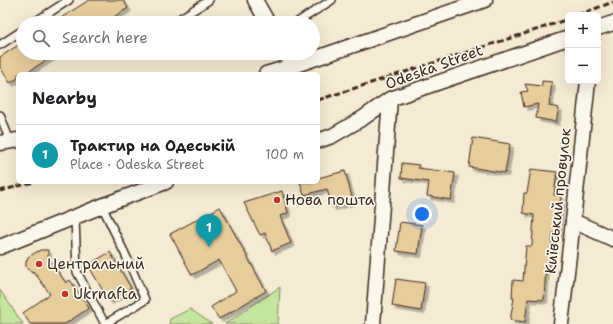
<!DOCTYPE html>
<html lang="en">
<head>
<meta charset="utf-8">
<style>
  body { margin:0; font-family:"Shantell Sans",sans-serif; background:#f6f6f6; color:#202124 }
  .controls { position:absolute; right:12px; top:12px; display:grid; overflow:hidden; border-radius:6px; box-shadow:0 4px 16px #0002 }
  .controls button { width:36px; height:36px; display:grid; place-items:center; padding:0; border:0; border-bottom:1px solid #e0e0e0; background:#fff; color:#202124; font:20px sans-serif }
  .you { position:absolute; left:422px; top:214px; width:14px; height:14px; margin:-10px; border:3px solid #fff; border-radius:50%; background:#1a73e8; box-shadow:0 0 0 6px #1a73e833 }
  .badge { display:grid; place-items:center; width:26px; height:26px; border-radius:50%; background:#db2777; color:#fff; font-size:13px; font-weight:700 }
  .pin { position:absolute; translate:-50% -33px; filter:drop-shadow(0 1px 2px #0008) }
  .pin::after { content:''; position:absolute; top:21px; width:14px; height:12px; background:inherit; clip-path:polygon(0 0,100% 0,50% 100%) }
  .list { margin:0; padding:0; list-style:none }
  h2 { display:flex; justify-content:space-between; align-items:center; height:52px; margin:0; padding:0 16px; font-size:17px }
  h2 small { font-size:13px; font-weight:400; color:#757577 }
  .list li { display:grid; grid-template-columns:26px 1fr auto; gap:12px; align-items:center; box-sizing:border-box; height:60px; padding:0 16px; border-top:1px solid #e0e0e0 }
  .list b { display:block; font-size:15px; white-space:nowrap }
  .list p { margin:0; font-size:13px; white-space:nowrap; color:#757577 }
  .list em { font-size:13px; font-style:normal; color:#757577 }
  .icon { flex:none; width:22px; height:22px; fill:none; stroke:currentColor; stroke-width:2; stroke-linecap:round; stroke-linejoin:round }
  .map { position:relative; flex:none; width:613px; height:324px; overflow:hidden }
  .search { position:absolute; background:#fff; box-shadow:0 4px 16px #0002; left:16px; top:16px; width:304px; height:44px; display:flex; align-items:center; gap:10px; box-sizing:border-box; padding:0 14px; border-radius:22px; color:#757577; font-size:15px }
  .panel { position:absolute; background:#fff; box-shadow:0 4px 16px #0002; left:16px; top:72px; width:304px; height:112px; border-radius:6px }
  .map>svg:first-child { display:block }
  .green { fill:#c5e59e; stroke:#80885e }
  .building { fill:#e7cc9c; stroke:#3b2a1e; filter:url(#shadow) }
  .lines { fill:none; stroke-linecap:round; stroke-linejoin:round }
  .service-casing { stroke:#3b2a1e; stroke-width:10 }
  .minor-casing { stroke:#3b2a1e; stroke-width:17 }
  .service { stroke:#fbf7ec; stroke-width:7 }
  .minor { stroke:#fbf7ec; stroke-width:14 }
  .rail { stroke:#3b2a1e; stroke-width:3; stroke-dasharray:6 3; stroke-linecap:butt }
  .poi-dot { fill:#c8321e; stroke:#fbf7ec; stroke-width:1.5 }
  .labels { text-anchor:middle; stroke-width:3.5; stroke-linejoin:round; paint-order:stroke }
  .street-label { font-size:15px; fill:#3b2a1e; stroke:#fbf7ec }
  .poi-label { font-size:15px; fill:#3b2a1e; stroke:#fbf7ec; text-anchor:start }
</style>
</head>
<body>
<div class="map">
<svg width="613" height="324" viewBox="0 0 613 324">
  <defs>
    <filter id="shadow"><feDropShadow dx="3.5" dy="3.5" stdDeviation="0" flood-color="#0004"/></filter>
  </defs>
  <rect width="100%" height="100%" fill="#f5ead4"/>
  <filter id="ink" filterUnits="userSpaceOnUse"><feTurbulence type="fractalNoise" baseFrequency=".025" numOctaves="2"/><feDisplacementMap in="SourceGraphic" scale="8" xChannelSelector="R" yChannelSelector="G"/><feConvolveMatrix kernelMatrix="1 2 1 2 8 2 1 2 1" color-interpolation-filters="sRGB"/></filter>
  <g filter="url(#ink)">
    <g class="green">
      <polygon points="280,287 278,324 225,324"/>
      <polygon points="0,290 23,324 0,324"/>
      <polygon points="190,309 212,324 169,324 170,319"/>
    </g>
    <g class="building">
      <polygon points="89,0 123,0 128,8 104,23 53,23"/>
      <polygon points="23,42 23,53 57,53 25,74 18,74 18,78 10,83 0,67 0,57"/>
      <polygon points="542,81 552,82 549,106 559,108 556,122 536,118 538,104 524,107 521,92 528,91 525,84 542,86"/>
      <polygon points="473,138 510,144 505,173 469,167"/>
      <polygon points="402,163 419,165 418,168 455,173 451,200 427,196 429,182 401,178"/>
      <polygon points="531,169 557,172 554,195 561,196 558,233 553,233 550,265 546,265 544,300 528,299 525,322 510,320 514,298 512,298 513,280 523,281 526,246 532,246 534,215 523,213 524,193 527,193"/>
      <polygon points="345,171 353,201 332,207 327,189 304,195 300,182 318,182 318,178"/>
      <polygon points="282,191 288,213 280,216 291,243 272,251 265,233 260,235 244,203"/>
      <polygon points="220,207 266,291 219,319 211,307 236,291 219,260 192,275 170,234"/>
      <polygon points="400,222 422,225 418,254 396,251"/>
      <polygon points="40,250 48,250 48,258 66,283 70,280 89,308 65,324 30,324 23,313 50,294 34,272 31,271 27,269 26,266 26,262 28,257"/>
      <polygon points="110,252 131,288 109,301 88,265"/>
      <polygon points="396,279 425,283 421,311 392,306"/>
    </g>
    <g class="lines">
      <defs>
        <g id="service">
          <polyline points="33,23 69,0"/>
          <polyline points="173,23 209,0"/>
          <polyline points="296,23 332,0"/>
          <polyline points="0,45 23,30"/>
          <polyline points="0,115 10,141"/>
          <polyline points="102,206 127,258 145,300 105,324"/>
          <polyline points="75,217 77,272 105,324"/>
        </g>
        <g id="minor">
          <polyline points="255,0 268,23"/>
          <polyline points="598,28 613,23"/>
          <polyline points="285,53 289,60 296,65"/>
          <polyline points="266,74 296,65 485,0"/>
          <polyline points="318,141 332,136 363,118 390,99 568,38"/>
          <polyline points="0,143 18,140"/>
          <polyline points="573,221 613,239"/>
          <polyline points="0,247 112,202 166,182"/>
          <polyline points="373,324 390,99"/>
          <polyline points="561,324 573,221 588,81"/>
        </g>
      </defs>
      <use href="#service" class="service-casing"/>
      <use href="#minor" class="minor-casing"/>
      <use href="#service" class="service"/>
      <use href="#minor" class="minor"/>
      <g class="rail">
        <polyline points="578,15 613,2"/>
        <polyline points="318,100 539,29 568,19"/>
        <polyline points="0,191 34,182"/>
      </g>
    </g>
  </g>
  <g class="poi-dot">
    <circle cx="277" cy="200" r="4"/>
    <circle cx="39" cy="264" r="4"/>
    <circle cx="65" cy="294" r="4"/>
  </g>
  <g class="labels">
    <g class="street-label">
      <text transform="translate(434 67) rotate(-20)" y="5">Odeska Street</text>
      <text transform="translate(558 201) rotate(-84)" y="5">Київський провулок</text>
    </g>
    <g class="poi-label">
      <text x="285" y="205">Нова пошта</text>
      <text x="47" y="269">Центральний</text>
      <text x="73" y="299">Ukrnafta</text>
    </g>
  </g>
</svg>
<div class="controls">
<button>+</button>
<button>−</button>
</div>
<div class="you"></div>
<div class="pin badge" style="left:209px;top:247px;background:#0f9aa8">1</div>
<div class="search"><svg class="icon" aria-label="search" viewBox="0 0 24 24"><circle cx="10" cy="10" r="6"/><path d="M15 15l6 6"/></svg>Search here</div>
<section class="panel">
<h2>Nearby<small></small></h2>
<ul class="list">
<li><span class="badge" style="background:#0f9aa8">1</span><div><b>Трактир на Одеській</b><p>Place · Odeska Street</p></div><em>100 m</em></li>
</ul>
</section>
</div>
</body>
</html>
